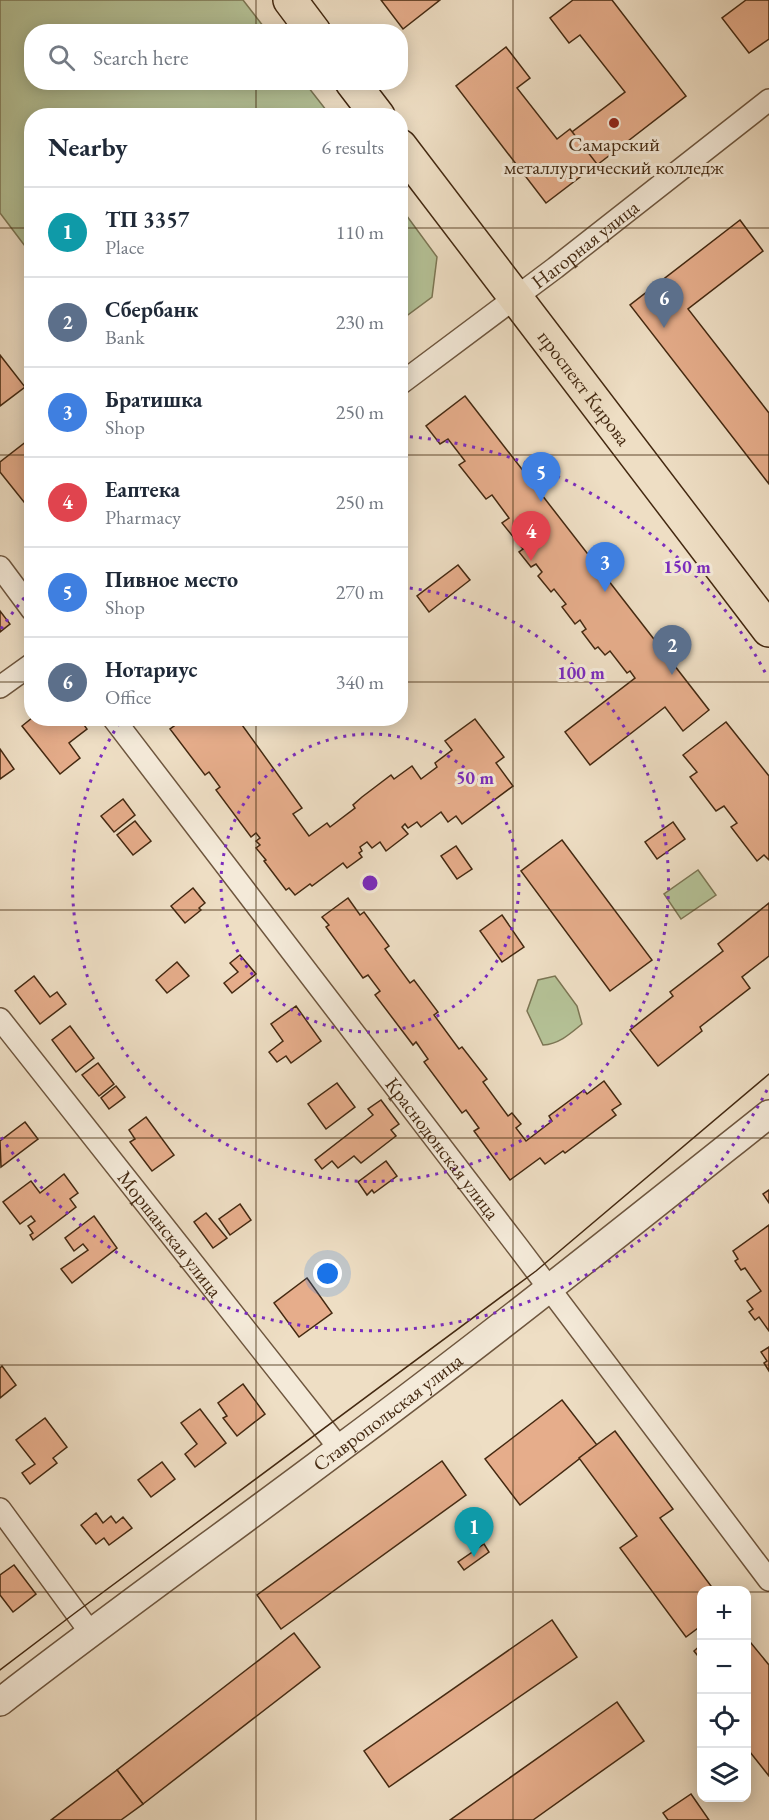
<!DOCTYPE html>
<html lang="en">
<head>
<meta charset="utf-8">
<style>
  body { margin:0; font-family:"EB Garamond",serif; background:#f6f6f7; color:#1f2937 }
  .controls { position:absolute; right:18px; bottom:18px; display:grid; overflow:hidden; border-radius:12px; box-shadow:0 3px 15px #0003 }
  .controls button { width:54px; height:54px; display:grid; place-items:center; padding:0; border:0; border-bottom:2px solid #e0e1e3; background:#fff; color:#1f2937; font:30px sans-serif }
  .you { position:absolute; left:328px; top:1274px; width:21px; height:21px; margin:-15px; border:4px solid #fff; border-radius:50%; background:#1a73e8; box-shadow:0 0 0 9px #1a73e833 }
  .badge { display:grid; place-items:center; width:39px; height:39px; border-radius:50%; background:#111827; color:#fff; font-size:20px; font-weight:700 }
  .pin { position:absolute; translate:-50% -50px; filter:drop-shadow(0 2px 3px #0008) }
  .pin::after { content:''; position:absolute; top:32px; width:21px; height:18px; background:inherit; clip-path:polygon(0 0,100% 0,50% 100%) }
  .list { margin:0; padding:0; list-style:none }
  h2 { display:flex; justify-content:space-between; align-items:center; height:78px; margin:0; padding:0 24px; font-size:26px }
  h2 small { font-size:20px; font-weight:400; color:#747a83 }
  .list li { display:grid; grid-template-columns:39px 1fr auto; gap:18px; align-items:center; box-sizing:border-box; height:90px; padding:0 24px; border-top:2px solid #e0e1e3 }
  .list b { display:block; font-size:22px; white-space:nowrap }
  .list p { margin:0; font-size:20px; white-space:nowrap; color:#747a83 }
  .list em { font-size:20px; font-style:normal; color:#747a83 }
  .icon { flex:none; width:33px; height:33px; fill:none; stroke:currentColor; stroke-width:2; stroke-linecap:round; stroke-linejoin:round }
  .map { position:relative; flex:none; width:769px; height:1820px; overflow:hidden }
  .search { position:absolute; background:#fff; box-shadow:0 3px 15px #0003; left:24px; top:24px; width:384px; height:66px; display:flex; align-items:center; gap:15px; box-sizing:border-box; padding:0 21px; border-radius:24px; color:#747a83; font-size:22px }
  .panel { position:absolute; background:#fff; box-shadow:0 3px 15px #0003; left:24px; top:108px; width:384px; height:618px; border-radius:24px }
  .map>svg:first-child { display:block }
  .green { fill:#b5c297; stroke:#7c7654; stroke-width:1.5 }
  .building { fill:#e6ad8b; stroke:#442911; stroke-width:1.5 }
  .lines { fill:none; stroke-linecap:round; stroke-linejoin:round }
  .minor-casing { stroke:#6e563e; stroke-width:24 }
  .tertiary-casing { stroke:#6e563e; stroke-width:30 }
  .primary-casing { stroke:#442911; stroke-width:36 }
  .minor { stroke:#f4ead9; stroke-width:21 }
  .tertiary { stroke:#f4ead9; stroke-width:27 }
  .primary { stroke:#eedec4; stroke-width:33 }
  .tram { stroke:#442911; stroke-width:1.5 }
  .grid { fill:none; stroke:#442911; stroke-width:1.5; stroke-opacity:0.55 }
  .ring { fill:none; stroke:#7b2cbf; stroke-width:3; stroke-dasharray:3 6 }
  .poi-dot { fill:#8f2418; stroke:#f4ead9; stroke-width:2 }
  .labels { text-anchor:middle; stroke-width:6; stroke-linejoin:round; paint-order:stroke }
  .poi-label { font-size:20px; fill:#442911; stroke:#f4ead9 }
  .street-label { font-size:20px; fill:#442911; stroke:#f4ead9 }
  .centre { fill:#7b2cbf; stroke:#f4ead9; stroke-width:3 }
  .ring-label { font-size:18px; text-anchor:middle; font-weight:bold; fill:#7b2cbf; stroke:#f4ead9; stroke-width:6; stroke-linejoin:round; paint-order:stroke }
</style>
</head>
<body>
<div class="map">
<svg width="769" height="1820" viewBox="0 0 769 1820">
  <rect width="100%" height="100%" fill="#eedec4"/>
  <filter id="stains"><feTurbulence type="fractalNoise" baseFrequency=".00333" numOctaves="4"/><feColorMatrix values="0 0 0 0 .2 0 0 0 0 .09 0 0 0 0 .02 0 0 0 .5 -.17"/></filter>
  <radialGradient id="worn" r=".72"><stop offset=".6" stop-color="#630" stop-opacity="0"/><stop offset="1" stop-color="#630" stop-opacity=".3"/></radialGradient>
  <g class="green">
    <polygon points="0,0 243,0 267,31 32,32 32,82 305,83 330,115 32,116 31,254 0,213"/>
    <polygon points="401,208 437,257 432,297 401,320"/>
    <polygon points="698,870 716,895 681,919 664,894"/>
    <path d="M 555,976 L 577,1006 L 582,1024 C 570,1034 559,1044 543,1045 L 527,1011 L 538,980 Z"/>
  </g>
  <g class="building">
    <polygon points="381,0 440,0 403,29"/>
    <polygon points="573,0 612,0 686,96 597,165 572,132 625,92 580,35 569,43 550,18"/>
    <polygon points="746,0 769,0 769,39 749,53 722,18"/>
    <polygon points="506,47 530,78 517,88 557,139 570,129 597,164 546,203 456,86"/>
    <polygon points="740,220 763,251 688,309 769,413 769,484 630,305"/>
    <polygon points="0,355 25,387 0,406"/>
    <polygon points="465,396 709,710 683,731 665,707 590,765 565,732 635,678 630,671 627,673 610,651 605,655 598,647 595,649 582,632 586,629 580,620 575,624 562,607 566,604 554,589 551,592 538,576 542,572 536,564 531,567 519,552 523,549 502,523 509,518 492,495 486,499 459,465 465,461 448,439 440,444 426,426"/>
    <polygon points="27,441 32,446 32,512 0,472 0,462"/>
    <polygon points="458,565 470,580 429,612 417,596"/>
    <polygon points="0,611 10,624 0,632"/>
    <polygon points="32,718 79,718 87,729 69,743 80,758 60,774 22,726"/>
    <polygon points="168,718 237,718 302,808 293,814 309,836 327,823 330,827 355,808 353,805 362,797 391,775 394,779 412,766 421,779 437,767 435,763 452,750 445,741 475,719 504,757 496,763 513,786 462,824 456,816 448,822 441,812 421,827 417,822 408,828 405,824 402,827 408,834 386,851 380,842 372,848 367,842 360,847 362,851 359,853 362,857 347,868 343,863 312,886 310,884 295,895 289,888 286,890 264,861 266,860 256,848 260,845 256,841 260,838 256,833 251,837 216,790 220,787 209,772 205,775 170,729 174,726"/>
    <polygon points="726,722 769,776 769,860 764,855 757,861 731,827 737,823 724,806 716,811 690,777 697,772 683,755"/>
    <polygon points="0,749 14,769 0,779"/>
    <polygon points="123,799 135,815 114,832 101,816"/>
    <polygon points="135,821 151,841 133,855 117,835"/>
    <polygon points="673,822 685,839 657,859 645,842"/>
    <polygon points="562,840 652,960 610,991 521,871"/>
    <polygon points="456,846 472,869 457,879 441,856"/>
    <polygon points="193,888 205,903 199,908 201,910 185,923 171,906"/>
    <polygon points="348,898 360,915 364,912 389,946 385,949 410,983 414,980 438,1012 434,1015 459,1049 462,1047 487,1079 483,1082 508,1116 512,1113 521,1124 516,1128 526,1141 552,1121 549,1116 584,1090 587,1094 604,1081 621,1104 612,1110 616,1115 565,1153 563,1151 545,1164 540,1158 510,1180 474,1131 479,1128 466,1110 462,1113 424,1062 428,1059 416,1042 413,1045 375,995 380,991 368,975 363,978 326,927 329,925 322,917"/>
    <polygon points="769,903 769,956 742,977 750,988 700,1027 702,1031 658,1066 630,1030 673,996 670,992 723,951 718,944"/>
    <polygon points="502,915 524,947 502,962 480,931"/>
    <polygon points="240,955 256,974 232,993 224,983 238,972 230,963"/>
    <polygon points="177,962 189,976 167,993 156,980"/>
    <polygon points="34,976 50,997 57,992 66,1004 40,1024 15,991"/>
    <polygon points="296,1006 321,1041 291,1063 286,1056 277,1062 269,1052 283,1041 271,1024"/>
    <polygon points="70,1026 94,1058 76,1072 52,1040"/>
    <polygon points="98,1063 114,1084 99,1096 82,1075"/>
    <polygon points="337,1083 355,1107 326,1129 308,1104"/>
    <polygon points="116,1086 125,1097 109,1109 101,1098"/>
    <polygon points="381,1100 399,1124 391,1130 396,1136 361,1163 354,1156 338,1168 332,1161 322,1169 315,1160 373,1115 368,1109"/>
    <polygon points="146,1117 174,1155 152,1171 130,1142 135,1139 129,1130"/>
    <polygon points="25,1122 38,1139 1,1167 0,1141"/>
    <polygon points="386,1161 397,1176 374,1193 372,1190 367,1195 358,1182"/>
    <polygon points="64,1174 78,1193 70,1199 76,1207 33,1240 30,1235 33,1233 28,1226 35,1221 31,1216 20,1224 3,1202 31,1181 40,1193"/>
    <polygon points="769,1190 769,1203 763,1194"/>
    <polygon points="240,1204 251,1220 230,1235 219,1219"/>
    <polygon points="206,1213 227,1238 213,1248 194,1222"/>
    <polygon points="94,1216 117,1248 72,1283 61,1269 88,1250 83,1244 74,1251 65,1238"/>
    <polygon points="769,1225 769,1331 759,1317 755,1320 749,1312 753,1309 747,1301 761,1291 745,1268 741,1270 735,1261 738,1259 733,1251"/>
    <polygon points="307,1278 332,1313 299,1337 274,1303"/>
    <polygon points="769,1347 769,1371 764,1363 767,1361 761,1352"/>
    <polygon points="2,1366 16,1385 0,1398 0,1368"/>
    <polygon points="243,1384 265,1414 237,1436 223,1418 227,1416 218,1403"/>
    <polygon points="562,1400 597,1445 520,1505 485,1459"/>
    <polygon points="200,1409 226,1443 195,1467 185,1454 197,1444 181,1423"/>
    <polygon points="45,1418 67,1447 53,1458 57,1463 30,1484 22,1473 35,1464 16,1440"/>
    <polygon points="615,1431 673,1509 660,1518 714,1590 702,1590 702,1625 686,1637 620,1548 637,1536 579,1458"/>
    <polygon points="442,1461 466,1495 281,1629 257,1595"/>
    <polygon points="162,1462 175,1479 151,1497 138,1480"/>
    <polygon points="96,1513 103,1523 111,1516 116,1523 123,1517 132,1528 109,1545 104,1538 96,1544 81,1525"/>
    <polygon points="484,1544 489,1552 464,1570 458,1562"/>
    <polygon points="14,1565 36,1594 13,1612 0,1595 0,1575"/>
    <polygon points="552,1620 577,1657 389,1787 364,1751"/>
    <polygon points="294,1633 320,1667 143,1804 117,1770"/>
    <polygon points="746,1637 769,1665 769,1776 746,1747"/>
    <polygon points="702,1644 702,1661 694,1651"/>
    <polygon points="617,1702 644,1741 533,1820 450,1820"/>
    <polygon points="117,1770 143,1804 121,1820 51,1820"/>
    <polygon points="691,1794 709,1820 668,1820 663,1813"/>
  </g>
  <g class="lines">
    <defs>
      <g id="minor">
        <path id="s1" d="M 400,384 L 555,268 L 769,100"/>
        <polyline points="0,567 32,610"/>
        <polyline points="0,687 32,664"/>
        <path id="s2" d="M 113,718 L 518,1247 L 769,1580"/>
        <path id="s3" d="M 0,1019 L 340,1449"/>
        <polyline points="0,1509 90,1632"/>
      </g>
      <g id="tertiary">
        <path id="s4" d="M 0,1702 C 112,1615 226,1534 339,1449 C 485,1341 627,1227 769,1114"/>
      </g>
      <g id="primary">
        <polyline points="290,0 314,32"/>
        <polyline points="352,82 378,116"/>
        <path id="s5" d="M 400,146 L 769,630"/>
      </g>
    </defs>
    <use href="#minor" class="minor-casing"/>
    <use href="#tertiary" class="tertiary-casing"/>
    <use href="#primary" class="primary-casing"/>
    <use href="#minor" class="minor"/>
    <use href="#tertiary" class="tertiary"/>
    <use href="#primary" class="primary"/>
    <polyline class="tram" points="0,1670 75,1613 536,1271 769,1074"/>
  </g>
  <path class="grid" d="M 256,0 L 256,32M 513,0 L 513,1820M 256,82 L 256,116M 0,228 L 32,228M 400,228 L 769,228M 0,455 L 32,455M 400,455 L 769,455M 0,682 L 32,682M 400,682 L 769,682M 256,718 L 256,1820M 0,910 L 769,910M 0,1138 L 769,1138M 0,1365 L 769,1365M 0,1592 L 702,1592M 746,1592 L 769,1592"/>
  <g class="ring">
    <circle cx="370" cy="883" r="149"/>
    <path d="M401 587A298 298 0 1 1 122 719"/>
    <path d="M767 1090A448 448 0 0 1 1 1137M1 629A448 448 0 0 1 29 592M401 436A448 448 0 0 1 767 676"/>
  </g>
  <circle class="poi-dot" cx="614" cy="123" r="6"/>
  <g class="labels">
    <g class="poi-label">
      <text x="614" y="151">Самарский<tspan x="614" dy="23">металлургический колледж</tspan></text>
    </g>
    <g class="street-label">
      <text dy="7" stroke="none"><textPath href="#s1" startOffset="232">Нагорная улица</textPath></text>
      <text dy="7" stroke="none"><textPath href="#s5" startOffset="304">проспект Кирова</textPath></text>
      <text dy="7" stroke="none"><textPath href="#s2" startOffset="542">Краснодонская улица</textPath></text>
      <text dy="7" stroke="none"><textPath href="#s3" startOffset="274">Моршанская улица</textPath></text>
      <text dy="7" stroke="none"><textPath href="#s4" startOffset="484">Ставропольская улица</textPath></text>
    </g>
  </g>
  <circle cx="370" cy="883" r="9" class="centre"/>
  <g class="ring-label">
    <text x="687" y="573">150 m</text>
    <text x="581" y="679">100 m</text>
    <text x="475" y="784">50 m</text>
  </g>
  <rect width="100%" height="100%" filter="url(#stains)"/>
  <rect width="100%" height="100%" fill="url(#worn)"/>
</svg>
<div class="controls">
<button>+</button>
<button>−</button>
<button><svg class="icon" aria-label="locate" viewBox="0 0 24 24"><circle cx="12" cy="12" r="6"/><path d="M12 2v4M12 18v4M2 12h4M18 12h4"/></svg></button>
<button><svg class="icon" aria-label="layers" viewBox="0 0 24 24"><path d="M12 4l9 5-9 5-9-5zM3 14l9 5 9-5"/></svg></button>
</div>
<div class="you"></div>
<div class="pin badge" style="left:474px;top:1557px;background:#0f9aa8">1</div>
<div class="pin badge" style="left:672px;top:675px;background:#5c6f8a">2</div>
<div class="pin badge" style="left:605px;top:592px;background:#3f7fe0">3</div>
<div class="pin badge" style="left:531px;top:561px;background:#e0444e">4</div>
<div class="pin badge" style="left:541px;top:502px;background:#3f7fe0">5</div>
<div class="pin badge" style="left:664px;top:328px;background:#5c6f8a">6</div>
<div class="search"><svg class="icon" aria-label="search" viewBox="0 0 24 24"><circle cx="10" cy="10" r="6"/><path d="M15 15l6 6"/></svg>Search here</div>
<section class="panel">
<h2>Nearby<small>6 results</small></h2>
<ul class="list">
<li><span class="badge" style="background:#0f9aa8">1</span><div><b>ТП 3357</b><p>Place</p></div><em>110 m</em></li>
<li><span class="badge" style="background:#5c6f8a">2</span><div><b>Сбербанк</b><p>Bank</p></div><em>230 m</em></li>
<li><span class="badge" style="background:#3f7fe0">3</span><div><b>Братишка</b><p>Shop</p></div><em>250 m</em></li>
<li><span class="badge" style="background:#e0444e">4</span><div><b>Еаптека</b><p>Pharmacy</p></div><em>250 m</em></li>
<li><span class="badge" style="background:#3f7fe0">5</span><div><b>Пивное место</b><p>Shop</p></div><em>270 m</em></li>
<li><span class="badge" style="background:#5c6f8a">6</span><div><b>Нотариус</b><p>Office</p></div><em>340 m</em></li>
</ul>
</section>
</div>
</body>
</html>
